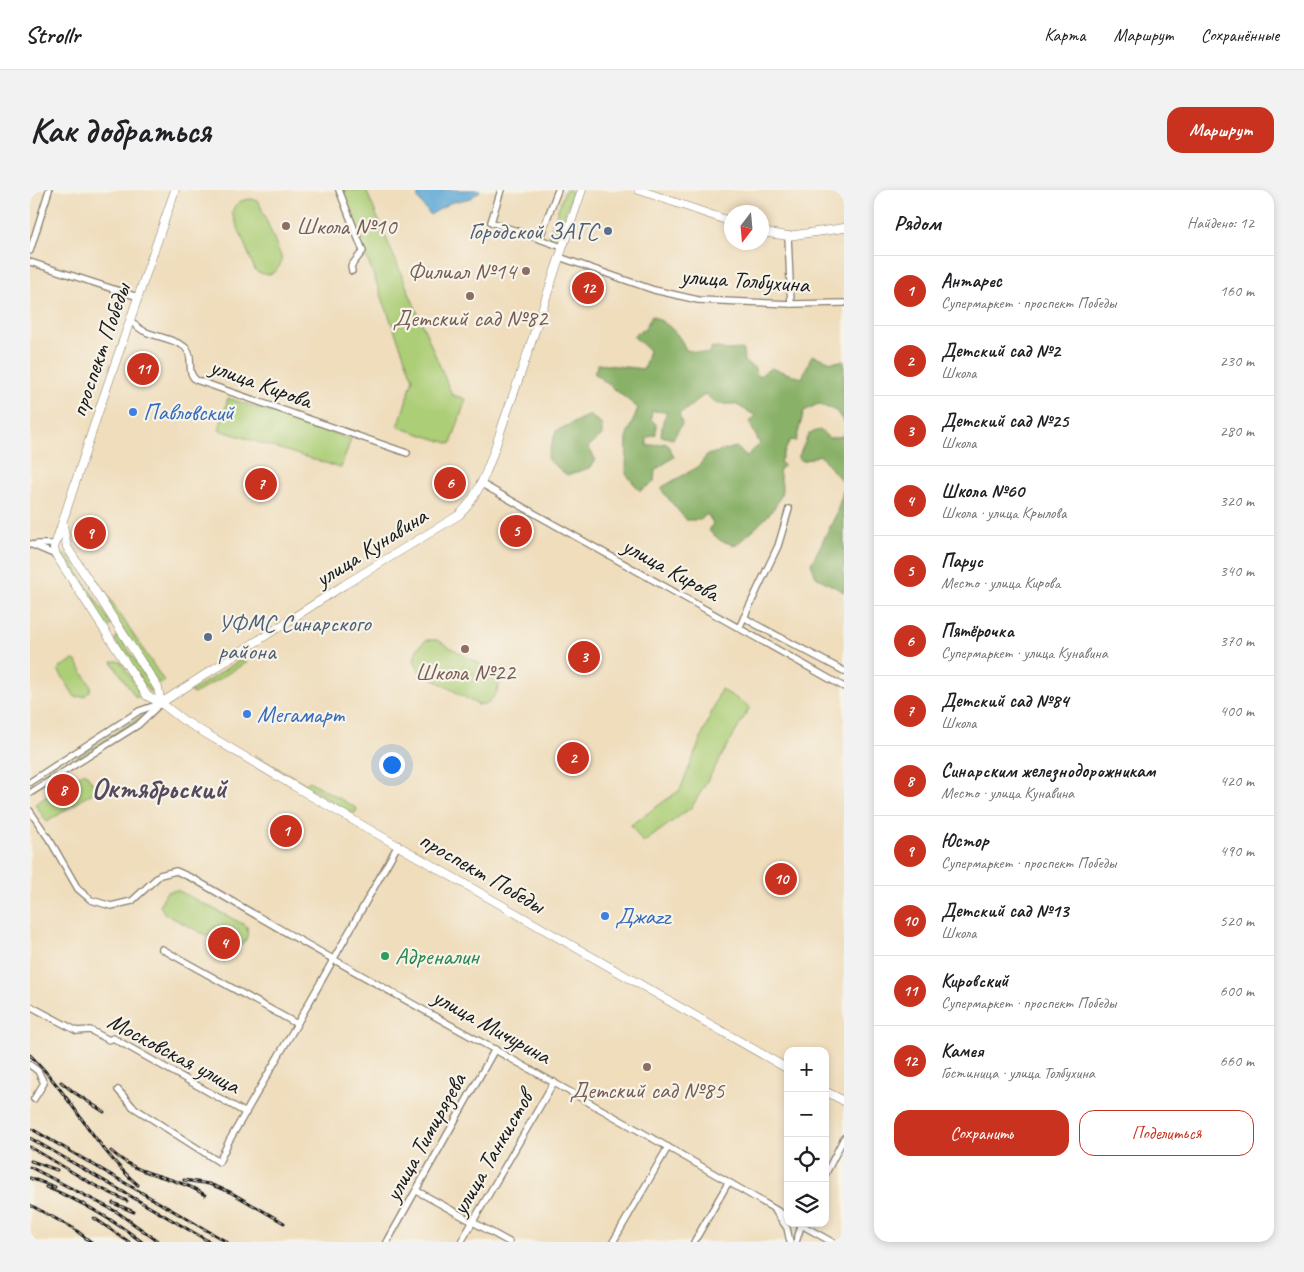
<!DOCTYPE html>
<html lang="ru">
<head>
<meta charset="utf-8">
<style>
  body { margin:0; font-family:Caveat,sans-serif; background:#f2f2f2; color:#202124 }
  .controls { position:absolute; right:15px; bottom:15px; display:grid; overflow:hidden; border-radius:10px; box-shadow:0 2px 8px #0003 }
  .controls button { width:45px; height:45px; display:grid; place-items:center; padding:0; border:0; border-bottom:1px solid #e0e0e0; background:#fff; color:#202124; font:25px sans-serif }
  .compass { position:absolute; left:694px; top:15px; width:45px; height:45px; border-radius:50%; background:#fff; box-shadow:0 2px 8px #0003; rotate:196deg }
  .you { position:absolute; left:361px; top:574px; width:18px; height:18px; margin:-12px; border:4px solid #fff; border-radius:50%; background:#1a73e8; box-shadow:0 0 0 8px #1a73e833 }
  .badge { display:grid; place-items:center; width:32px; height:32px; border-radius:50%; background:#c8321e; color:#fff; font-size:16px; font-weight:700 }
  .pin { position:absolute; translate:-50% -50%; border:2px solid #fff; box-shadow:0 1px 5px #0006 }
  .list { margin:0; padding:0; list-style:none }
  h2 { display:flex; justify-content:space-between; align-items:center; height:65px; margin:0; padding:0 20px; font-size:21px }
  h2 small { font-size:16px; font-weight:400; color:#757577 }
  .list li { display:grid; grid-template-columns:32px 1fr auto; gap:15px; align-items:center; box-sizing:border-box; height:70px; padding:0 20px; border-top:1px solid #e0e0e0 }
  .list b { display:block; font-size:19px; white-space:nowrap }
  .list p { margin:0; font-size:16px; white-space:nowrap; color:#757577 }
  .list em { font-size:16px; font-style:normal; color:#757577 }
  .actions { display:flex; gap:10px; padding:15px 20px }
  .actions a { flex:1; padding:11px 0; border:1px solid #c8321e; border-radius:15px; text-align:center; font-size:18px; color:#c8321e }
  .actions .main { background:#c8321e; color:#fff }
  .icon { flex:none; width:28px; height:28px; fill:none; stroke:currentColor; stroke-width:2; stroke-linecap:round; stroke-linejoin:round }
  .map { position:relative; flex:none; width:814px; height:1052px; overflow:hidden; border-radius:15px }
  header { display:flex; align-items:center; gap:30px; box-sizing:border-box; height:70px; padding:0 25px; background:#fff; border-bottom:1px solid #e0e0e0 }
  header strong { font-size:24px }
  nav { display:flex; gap:28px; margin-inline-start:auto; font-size:18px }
  .intro { display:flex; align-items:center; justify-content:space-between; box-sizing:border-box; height:120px; padding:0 30px }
  h1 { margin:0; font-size:35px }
  .button { padding:12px 22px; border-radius:15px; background:#c8321e; color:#fff; font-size:18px; font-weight:700 }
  main { display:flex; gap:30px; padding:0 30px }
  aside { flex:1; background:#fff; border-radius:15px; box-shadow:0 2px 8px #0003 }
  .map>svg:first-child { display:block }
  .green { fill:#acce76; stroke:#647549 }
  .forest { fill:#89b167; stroke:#526642 }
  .water { fill:#5da8d5; stroke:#3c6278 }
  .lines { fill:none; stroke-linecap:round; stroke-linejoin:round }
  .minor-casing { stroke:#867c6c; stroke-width:8 }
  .major-casing { stroke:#867c6c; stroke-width:9 }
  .minor { stroke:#fff; stroke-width:5.5 }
  .major { stroke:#fff; stroke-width:8 }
  .rail-casing { stroke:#1c1c1c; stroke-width:3 }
  .rail { stroke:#f7f3e8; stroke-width:1; stroke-dasharray:4; stroke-linecap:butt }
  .education-dot { fill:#8d6e63; stroke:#f7f3e8; stroke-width:2 }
  .service-dot { fill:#5c6f8a; stroke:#f7f3e8; stroke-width:2 }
  .shop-dot { fill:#3f7fe0; stroke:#f7f3e8; stroke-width:2 }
  .leisure-dot { fill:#2e9e5b; stroke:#f7f3e8; stroke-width:2 }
  .labels { text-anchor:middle; stroke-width:4.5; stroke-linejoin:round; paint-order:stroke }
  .education-label { font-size:24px; fill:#785e54; stroke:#f7f3e8 }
  .service-label { font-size:24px; fill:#4e5e75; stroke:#f7f3e8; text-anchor:end }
  .street-label { font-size:24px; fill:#1c1c1c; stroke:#f7f3e8 }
  .shop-label { font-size:24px; fill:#366cbe; stroke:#f7f3e8; text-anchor:start }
  .leisure-label { font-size:24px; fill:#27864d; stroke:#f7f3e8; text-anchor:start }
  .district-label { font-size:29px; font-weight:bold; fill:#544a5d; stroke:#f7f3e8 }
</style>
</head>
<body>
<header>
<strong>Strollr</strong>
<nav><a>Карта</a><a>Маршрут</a><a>Сохранённые</a></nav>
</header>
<div class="intro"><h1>Как добраться</h1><a class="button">Маршрут</a></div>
<main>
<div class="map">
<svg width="814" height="1052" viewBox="0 0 814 1052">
  <rect width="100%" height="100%" fill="#f7f3e8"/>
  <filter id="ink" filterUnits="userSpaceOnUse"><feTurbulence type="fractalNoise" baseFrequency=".02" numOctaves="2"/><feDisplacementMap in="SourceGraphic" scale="10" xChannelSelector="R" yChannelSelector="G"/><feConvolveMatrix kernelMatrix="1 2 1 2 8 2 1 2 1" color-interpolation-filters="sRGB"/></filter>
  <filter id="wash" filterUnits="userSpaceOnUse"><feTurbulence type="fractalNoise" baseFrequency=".0096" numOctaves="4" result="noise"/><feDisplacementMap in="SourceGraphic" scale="20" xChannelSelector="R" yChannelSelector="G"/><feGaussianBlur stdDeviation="1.12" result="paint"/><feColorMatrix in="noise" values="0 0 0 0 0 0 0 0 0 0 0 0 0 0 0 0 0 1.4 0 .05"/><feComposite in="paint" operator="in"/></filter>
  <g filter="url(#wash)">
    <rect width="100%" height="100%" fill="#efddbc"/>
    <g class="green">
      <polygon points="311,0 336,0 422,205 436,209 421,254 368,237 383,189"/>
      <polygon points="535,0 541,0 542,4 527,45 521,49 518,48"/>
      <path d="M 223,9 L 229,12 L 252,69 C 249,83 237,89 225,80 L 202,23 C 204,12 213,9 223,9 Z"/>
      <polygon points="198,208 321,249 311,278 189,240"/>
      <polygon points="36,363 82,435 77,438 32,366"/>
      <polygon points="66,388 134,491 129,494 61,391"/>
      <polygon points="86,447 90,447 124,499 119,502 85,450"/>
      <polygon points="396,450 407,450 466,483 470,493 466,504 458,513 448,515 389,481 384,470 387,459"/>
      <polygon points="214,469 217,472 164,504 160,502 210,470"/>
      <polygon points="43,470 46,471 61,496 60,501 55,506 45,507 28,480 30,477"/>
      <polygon points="87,471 91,472 112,505 106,508 82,472"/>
      <polygon points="691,499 720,517 662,617 613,653 601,635 650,600"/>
      <polygon points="111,526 112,528 0,600 0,597"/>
      <polygon points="224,565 276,594 279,591 326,618 327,620 325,623 320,622"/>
      <polygon points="55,582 67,600 17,632 5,614"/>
      <path d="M 147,700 L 217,736 C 219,750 215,754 203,759 L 135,724 L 130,716 L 133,708 L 137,702 Z"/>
    </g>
    <g class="forest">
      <path d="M 622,126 C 639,134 649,143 656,160 L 678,164 L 682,157 L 698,160 L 713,159 L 714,172 L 725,178 L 728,187 L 741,178 L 772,188 L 782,165 L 802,172 L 814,171 L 814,233 L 806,221 L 788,214 L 774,221 L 766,251 L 760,250 L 750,272 L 754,275 L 749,281 C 750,286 752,292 752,297 C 753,318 720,342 706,355 L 691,351 L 679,341 L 683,333 L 677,324 L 670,330 L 656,330 L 633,302 L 632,297 L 668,277 L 677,265 L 706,257 L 717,266 L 730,254 L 719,232 L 726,226 L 705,214 L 687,214 L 675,204 L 656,220 L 649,223 L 652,234 L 643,249 L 631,246 L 633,231 L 637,222 L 622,221 L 621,229 L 626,234 L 626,244 L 617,248 L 617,256 L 637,253 L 644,267 L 625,280 L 624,292 L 610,301 L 596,284 L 597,245 L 608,218 L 564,183 L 568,174 L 614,179 L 619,160 L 603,146 L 615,138 Z"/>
      <polygon points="559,225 572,234 572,245 558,257 566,270 559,278 537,285 517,269 526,241"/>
      <polygon points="790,240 799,248 813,246 814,242 814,294 790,265 773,271 768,268 779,243"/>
      <polygon points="814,298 814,402 786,387 781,374 806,325"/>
    </g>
    <polygon class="water" points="388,0 450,0 450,1 441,8 420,13 400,25 388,9"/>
  </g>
  <g filter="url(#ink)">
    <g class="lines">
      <defs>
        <g id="minor">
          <polyline points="309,0 333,61 321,76 322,81"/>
          <polyline points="471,0 461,32 532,57"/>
          <polyline points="758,46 761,114"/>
          <polyline points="510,47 528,0"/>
          <polyline points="0,61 19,0"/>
          <polyline points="529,67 624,100 668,110 761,114 814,113"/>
          <polyline points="0,72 108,107"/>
          <path d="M 100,130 C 105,135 110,140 116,142 C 127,147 148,150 156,158 C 165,168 155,181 166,190 L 377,263"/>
          <polyline points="450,293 814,497"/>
          <polyline points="0,354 26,365"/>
          <polyline points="6,354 24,354"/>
          <polyline points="714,427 723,433 814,481"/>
          <polyline points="709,438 748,356 759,319"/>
          <polyline points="0,592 109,521 129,514"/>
          <polyline points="0,603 108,535 131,513"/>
          <path d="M 0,621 L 21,652 L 48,699 L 61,710 L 81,716 L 102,711 L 130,685 L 146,681 L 164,689 C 360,805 562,910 758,1027"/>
          <polyline points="132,759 267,834"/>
          <polyline points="0,816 47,841 60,840 79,850 83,848 216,923"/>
          <polyline points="0,875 8,881 14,893 4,909"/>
          <polyline points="88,900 103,917 189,972 199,951 267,834 368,655"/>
          <polyline points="795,985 814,948"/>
          <polyline points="387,1001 479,1052"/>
          <polyline points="746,1022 757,1038 760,1052"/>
          <polyline points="768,1033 802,1052"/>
          <polyline points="357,1052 465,859"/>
          <polyline points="431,1052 524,892"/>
          <polyline points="583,1052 638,957"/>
          <polyline points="664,1052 698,993"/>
          <polyline points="766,1052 772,1033"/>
        </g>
        <g id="major">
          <polyline points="145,0 69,220 24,358 26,365 117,506 131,513 153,530 274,602 758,879"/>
          <polyline points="609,0 702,32"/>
          <polyline points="732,42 758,46 814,38"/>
          <polyline points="33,335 37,357 128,498 131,513"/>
          <path d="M 131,513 L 314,395 L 429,325 C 454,302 465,256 476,225 C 503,151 526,75 552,0"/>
          <polyline points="795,901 814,911"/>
        </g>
      </defs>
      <use href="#minor" class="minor-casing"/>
      <use href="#major" class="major-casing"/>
      <use href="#minor" class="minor"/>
      <use href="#major" class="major"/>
      <defs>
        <g id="rail">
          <path d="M 0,865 C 41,905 65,958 108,995"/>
          <polyline points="31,892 45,903 74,922"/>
          <polyline points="0,938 197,1052"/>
          <polyline points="0,948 180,1052"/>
          <polyline points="0,957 64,995 97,1011"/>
          <path d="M 81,961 C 108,985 128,983 158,996 C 164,998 170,1002 175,1005"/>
          <polyline points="1,971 27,980"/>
          <polyline points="0,977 87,1022 129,1052"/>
          <polyline points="0,988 25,997"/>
          <polyline points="154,990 179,994 200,1002 254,1033"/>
          <path d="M 16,997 C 51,1011 82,1029 112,1052"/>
          <polyline points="83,1013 104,1022"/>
          <polyline points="0,1015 43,1038 61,1052"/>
          <polyline points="64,1028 99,1052"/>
        </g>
      </defs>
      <use href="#rail" class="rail-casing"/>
      <use href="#rail" class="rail"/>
    </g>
  </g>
  <g class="education-dot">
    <circle cx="256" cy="36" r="5"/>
    <circle cx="496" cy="81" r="5"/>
    <circle cx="440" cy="106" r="5"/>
    <circle cx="435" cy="459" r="5"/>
    <circle cx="617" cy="877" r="5"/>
  </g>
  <g class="service-dot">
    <circle cx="578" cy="41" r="5"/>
    <circle cx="178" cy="447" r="5"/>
  </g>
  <g class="shop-dot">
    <circle cx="103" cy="222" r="5"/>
    <circle cx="217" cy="524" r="5"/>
    <circle cx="575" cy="726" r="5"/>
  </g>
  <circle class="leisure-dot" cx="355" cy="766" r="5"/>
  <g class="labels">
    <g class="education-label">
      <text x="266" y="44" text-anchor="start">Школа №10</text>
      <text x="486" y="89" text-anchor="end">Филиал №14</text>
      <text x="440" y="136">Детский сад №82</text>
      <text x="435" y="490">Школа №22</text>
      <text x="617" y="908">Детский сад №85</text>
    </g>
    <g class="service-label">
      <text x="568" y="49">Городской ЗАГС</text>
      <text x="188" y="441" text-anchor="start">УФМС Синарского<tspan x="188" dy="28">района</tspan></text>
    </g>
    <g class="street-label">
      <text transform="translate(715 90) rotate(4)" y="8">улица Толбухина</text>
      <text transform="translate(70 160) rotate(-71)" y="8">проспект Победы</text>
      <text transform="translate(231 193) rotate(20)" y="8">улица Кирова</text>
      <text transform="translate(341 357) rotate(-32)" y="8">улица Кунавина</text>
      <text transform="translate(641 379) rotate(29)" y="8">улица Кирова</text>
      <text transform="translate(452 682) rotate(30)" y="8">проспект Победы</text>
      <text transform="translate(462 836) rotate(29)" y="8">улица Мичурина</text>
      <text transform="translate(144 863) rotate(28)" y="8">Московская улица</text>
      <text transform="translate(395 947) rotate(-61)" y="8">улица Тимирязева</text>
      <text transform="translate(462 963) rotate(-60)" y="8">улица Танкистов</text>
    </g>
    <g class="shop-label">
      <text x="113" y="230">Павловский</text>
      <text x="227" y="532">Мегамарт</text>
      <text x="585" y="734">Джаzz</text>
    </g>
    <g class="leisure-label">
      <text x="365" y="774">Адреналин</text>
    </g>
    <g class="district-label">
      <text x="129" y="608">Октябрьский</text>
    </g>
  </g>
</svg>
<div class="controls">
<button>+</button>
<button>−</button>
<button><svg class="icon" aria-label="locate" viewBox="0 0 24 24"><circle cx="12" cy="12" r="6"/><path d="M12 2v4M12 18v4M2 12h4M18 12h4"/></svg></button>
<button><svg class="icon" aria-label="layers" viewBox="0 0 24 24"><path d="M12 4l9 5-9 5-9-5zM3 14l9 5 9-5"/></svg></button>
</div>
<svg class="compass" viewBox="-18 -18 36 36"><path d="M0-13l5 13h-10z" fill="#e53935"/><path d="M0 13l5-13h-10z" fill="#757577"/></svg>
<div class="you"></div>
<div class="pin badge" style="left:256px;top:641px">1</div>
<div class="pin badge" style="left:543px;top:568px">2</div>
<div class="pin badge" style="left:554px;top:467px">3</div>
<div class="pin badge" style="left:194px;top:753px">4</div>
<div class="pin badge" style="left:486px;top:341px">5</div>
<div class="pin badge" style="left:420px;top:293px">6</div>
<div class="pin badge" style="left:231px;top:294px">7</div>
<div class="pin badge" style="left:33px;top:600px">8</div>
<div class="pin badge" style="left:60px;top:343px">9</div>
<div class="pin badge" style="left:751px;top:689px">10</div>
<div class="pin badge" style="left:113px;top:179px">11</div>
<div class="pin badge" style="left:558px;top:98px">12</div>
</div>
<aside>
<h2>Рядом<small>Найдено: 12</small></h2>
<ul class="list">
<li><span class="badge">1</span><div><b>Антарес</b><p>Супермаркет · проспект Победы</p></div><em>160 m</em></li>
<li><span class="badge">2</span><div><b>Детский сад №2</b><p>Школа</p></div><em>230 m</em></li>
<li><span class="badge">3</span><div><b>Детский сад №25</b><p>Школа</p></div><em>280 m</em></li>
<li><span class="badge">4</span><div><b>Школа №60</b><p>Школа · улица Крылова</p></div><em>320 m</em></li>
<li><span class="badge">5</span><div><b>Парус</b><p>Место · улица Кирова</p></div><em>340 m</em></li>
<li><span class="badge">6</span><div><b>Пятёрочка</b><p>Супермаркет · улица Кунавина</p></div><em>370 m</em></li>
<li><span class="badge">7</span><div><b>Детский сад №84</b><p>Школа</p></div><em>400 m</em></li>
<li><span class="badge">8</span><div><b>Синарским железнодорожникам</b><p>Место · улица Кунавина</p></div><em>420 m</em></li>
<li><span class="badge">9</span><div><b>Юстор</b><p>Супермаркет · проспект Победы</p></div><em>490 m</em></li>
<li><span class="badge">10</span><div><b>Детский сад №13</b><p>Школа</p></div><em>520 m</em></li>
<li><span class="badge">11</span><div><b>Кировский</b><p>Супермаркет · проспект Победы</p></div><em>600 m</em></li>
<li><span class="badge">12</span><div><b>Камея</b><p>Гостиница · улица Толбухина</p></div><em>660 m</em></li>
</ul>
<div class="actions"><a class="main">Сохранить</a><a>Поделиться</a></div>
</aside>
</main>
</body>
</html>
